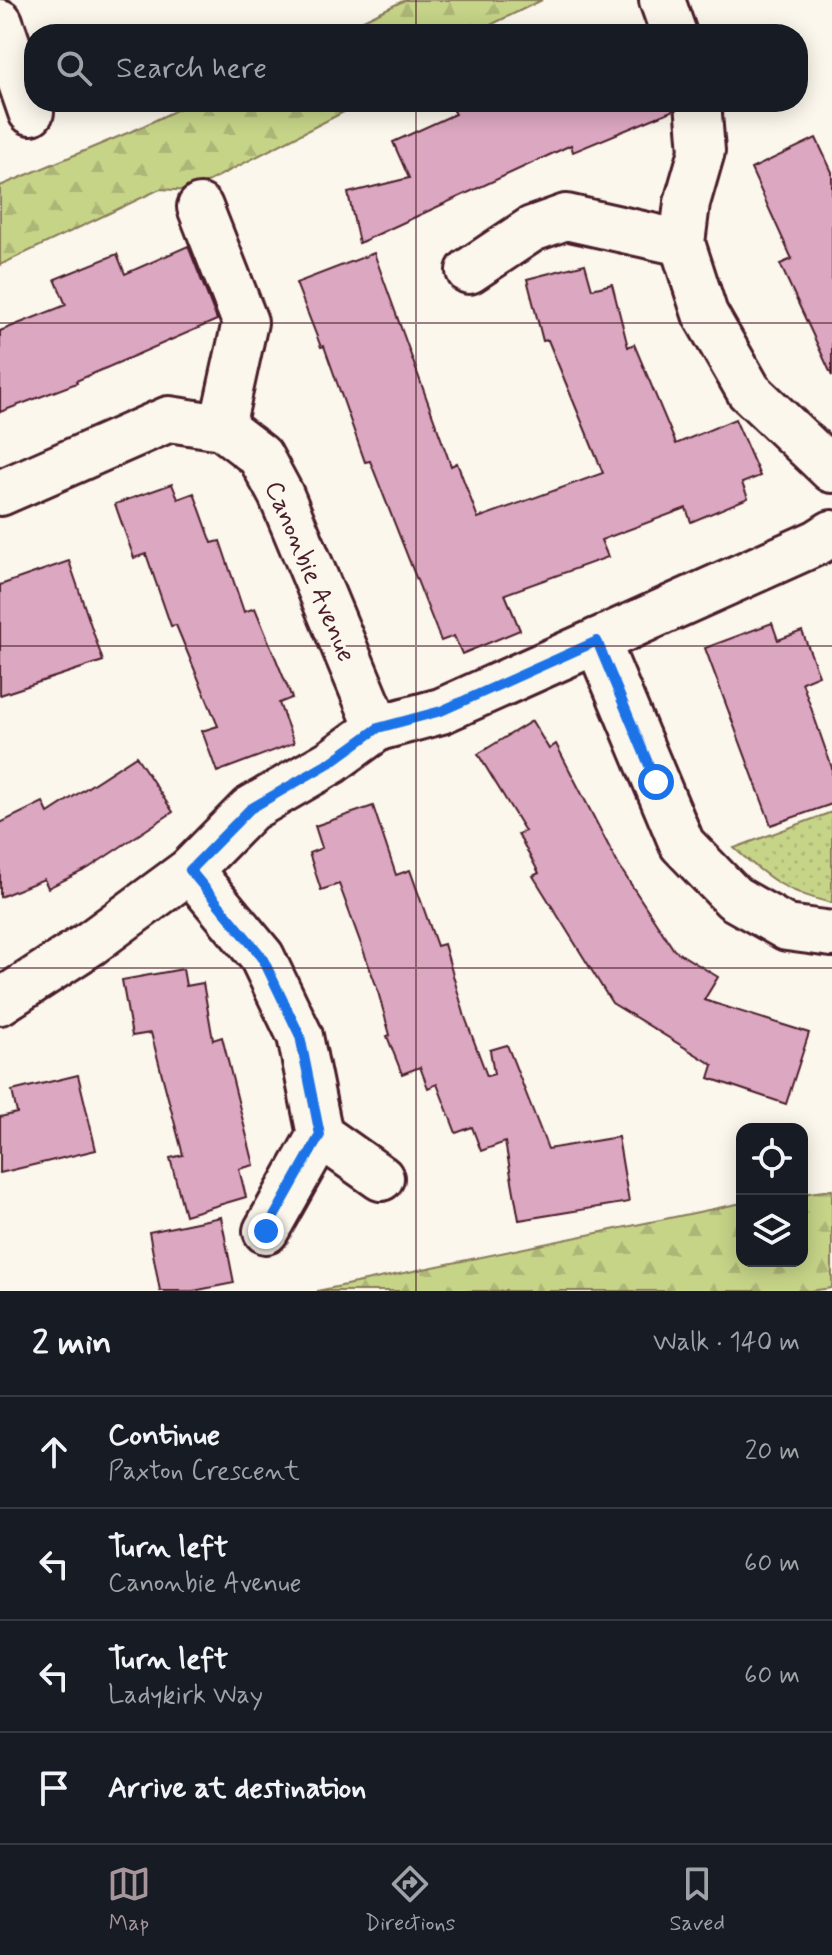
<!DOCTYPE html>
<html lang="en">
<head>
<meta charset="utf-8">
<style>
  body { margin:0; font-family:Mynerve,sans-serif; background:#20242c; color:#f1f3f6 }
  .controls { position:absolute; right:24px; bottom:24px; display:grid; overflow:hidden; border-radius:16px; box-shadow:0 4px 20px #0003 }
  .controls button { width:72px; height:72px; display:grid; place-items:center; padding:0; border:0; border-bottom:2px solid #363941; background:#171b24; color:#f1f3f6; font:40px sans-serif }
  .stop { position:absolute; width:24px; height:24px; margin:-18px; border:6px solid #1a73e8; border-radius:50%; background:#fff }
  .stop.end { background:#1a73e8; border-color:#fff; box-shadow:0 2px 8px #0008 }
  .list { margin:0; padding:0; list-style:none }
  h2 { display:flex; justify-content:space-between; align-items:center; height:104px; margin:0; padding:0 32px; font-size:34px }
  h2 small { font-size:26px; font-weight:400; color:#9ea1a6 }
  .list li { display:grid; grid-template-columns:52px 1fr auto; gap:24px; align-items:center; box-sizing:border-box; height:112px; padding:0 32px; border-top:2px solid #363941 }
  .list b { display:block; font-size:30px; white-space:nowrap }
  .list p { margin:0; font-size:26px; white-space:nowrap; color:#9ea1a6 }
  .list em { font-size:26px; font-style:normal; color:#9ea1a6 }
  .icon { flex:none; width:44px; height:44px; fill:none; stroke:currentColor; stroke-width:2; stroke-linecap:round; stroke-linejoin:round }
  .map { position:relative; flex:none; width:832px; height:1291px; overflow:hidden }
  .search { position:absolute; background:#171b24; box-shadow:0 4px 20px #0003; left:24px; right:24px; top:24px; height:88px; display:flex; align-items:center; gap:20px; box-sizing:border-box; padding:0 28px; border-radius:32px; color:#9ea1a6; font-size:30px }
  .sheet { height:552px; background:#171b24 }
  nav { display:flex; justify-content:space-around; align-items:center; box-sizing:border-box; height:112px; border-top:2px solid #363941; background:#171b24; font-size:22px; color:#9ea1a6 }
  nav a { display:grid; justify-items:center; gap:4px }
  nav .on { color:#a6949b }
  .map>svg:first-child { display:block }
  .green { fill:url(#green-dots); stroke:#887a5a; stroke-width:2 }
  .forest { fill:url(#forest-firs); stroke:#887a5a; stroke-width:2 }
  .building { fill:#dca7c1; stroke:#4a1f2b; stroke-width:2 }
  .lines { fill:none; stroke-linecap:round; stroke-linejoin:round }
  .minor-casing { stroke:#4a1f2b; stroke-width:50 }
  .minor { stroke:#fbf7ec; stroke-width:44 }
  .route { stroke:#1a73e8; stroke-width:10 }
  .grid { fill:none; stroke:#4a1f2b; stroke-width:2; stroke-opacity:0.55 }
  .labels { text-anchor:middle; stroke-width:6; stroke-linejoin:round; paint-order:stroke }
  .street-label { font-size:26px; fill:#4a1f2b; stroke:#fbf7ec }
</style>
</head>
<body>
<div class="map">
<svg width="832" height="1291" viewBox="0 0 832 1291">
  <defs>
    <pattern id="green-dots" width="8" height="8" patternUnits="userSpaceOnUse" patternTransform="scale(2)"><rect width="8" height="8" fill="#c6d488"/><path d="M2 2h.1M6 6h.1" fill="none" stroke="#acb676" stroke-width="1.8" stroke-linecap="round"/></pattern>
    <pattern id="forest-firs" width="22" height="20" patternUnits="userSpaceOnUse" patternTransform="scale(2)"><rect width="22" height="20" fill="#c6d488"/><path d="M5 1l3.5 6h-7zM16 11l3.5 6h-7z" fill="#acb676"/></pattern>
  </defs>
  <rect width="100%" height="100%" fill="#fbf7ec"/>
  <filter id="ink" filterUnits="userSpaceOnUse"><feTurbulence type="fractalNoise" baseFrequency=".0125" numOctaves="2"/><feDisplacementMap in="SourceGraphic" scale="16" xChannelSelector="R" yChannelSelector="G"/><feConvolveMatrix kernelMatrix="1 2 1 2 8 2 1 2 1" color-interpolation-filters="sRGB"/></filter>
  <g filter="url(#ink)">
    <path class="green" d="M 832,812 L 832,903 C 785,892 769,879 734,848 Z"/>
    <g class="forest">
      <polygon points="405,0 542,0 472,34 334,34"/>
      <polygon points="193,102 363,102 190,191 160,189 0,265 0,186 137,129"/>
      <polygon points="832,1190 832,1288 810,1291 317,1291 742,1203 742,1261 802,1261 802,1194"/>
    </g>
    <g class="building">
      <polygon points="450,102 673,102 674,110 573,152 571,145 359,243 348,193 409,178 393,142 455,114"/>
      <polygon points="816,138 832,172 832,376 780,264 792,259 751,169"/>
      <polygon points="188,246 217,320 76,381 77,383 0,412 0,331 66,305 55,279 117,254 125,274"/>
      <polygon points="374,253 451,466 457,463 478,518 603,473 548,340 543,341 527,279 585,264 592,289 612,284 628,347 634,344 676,444 735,419 760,476 742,483 748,498 691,522 686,508 601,540 608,557 505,594 520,630 462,654 454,636 441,641 370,461 365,462 324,346 321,347 296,283"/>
      <polygon points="172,484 178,499 194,493 212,543 220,541 244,612 255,608 292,698 279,703 294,743 217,772 202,731 218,726 176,625 171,626 146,554 134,558 115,504"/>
      <polygon points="69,561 103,661 0,695 0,585"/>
      <polygon points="772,623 778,640 802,631 819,675 802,682 832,768 832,804 771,825 705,648"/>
      <polygon points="532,721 549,749 556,744 619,866 674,950 718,977 704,1000 809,1033 786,1104 709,1078 713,1065 612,1003 533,876 539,873 518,834 525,831 478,754"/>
      <polygon points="136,756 173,812 87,869 48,888 44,879 0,897 0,823 43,802 48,813"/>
      <polygon points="373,806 396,875 410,870 437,946 444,944 465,1017 487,1076 494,1074 490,1050 507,1045 548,1149 618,1137 629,1202 519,1220 505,1142 481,1151 472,1127 456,1133 437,1084 428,1088 420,1067 402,1074 387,1036 390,1035 377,988 339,884 321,890 309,853 322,848 315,826"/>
      <polygon points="183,969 186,986 203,983 213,1040 222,1037 254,1165 239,1169 246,1197 185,1215 170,1158 183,1155 151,1033 132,1036 122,980"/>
      <polygon points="78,1075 96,1150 0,1173 0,1117 17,1113 12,1091"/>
      <polygon points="221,1217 234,1283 193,1291 160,1291 149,1232"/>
    </g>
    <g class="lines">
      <defs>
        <g id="minor">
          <polyline points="662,0 674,34"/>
          <polyline points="0,22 31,112"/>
          <polyline points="698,102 702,151 687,203 682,243 705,314 749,391 832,470"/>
          <polyline points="200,207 245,322 222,427"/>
          <polyline points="469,271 532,229 566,217 682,243"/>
          <polyline points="0,493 169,419 222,427 260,456 281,495 378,728"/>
          <polyline points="597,641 682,844 734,898 787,928 832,934"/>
          <polyline points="190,870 262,957 300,1036 320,1135 381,1178"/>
          <polyline points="0,1002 91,943 190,870 250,809 331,762 378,728 441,711 818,542 832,533"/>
          <polyline points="266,1231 320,1135"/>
        </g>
      </defs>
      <use href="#minor" class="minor-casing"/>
      <use href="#minor" class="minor"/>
    </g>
  </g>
  <g class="lines" filter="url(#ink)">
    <polyline class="route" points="266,1231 320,1135 300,1036 262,957 190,870 250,809 331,762 378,728 441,711 597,641 656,782"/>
  </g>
  <path class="grid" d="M 416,0 L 416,34M 416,102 L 416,1291M 0,323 L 832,323M 0,646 L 832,646M 0,968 L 832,968"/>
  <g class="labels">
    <g class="street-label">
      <text transform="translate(311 571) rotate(67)" y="9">Canonbie Avenue</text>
    </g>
  </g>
</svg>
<div class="controls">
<button><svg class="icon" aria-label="locate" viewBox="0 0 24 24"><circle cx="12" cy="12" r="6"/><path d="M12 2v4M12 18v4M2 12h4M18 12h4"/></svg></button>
<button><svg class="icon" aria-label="layers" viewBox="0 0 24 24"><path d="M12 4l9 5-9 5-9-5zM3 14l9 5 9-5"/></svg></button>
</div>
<div class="stop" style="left:656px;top:782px"></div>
<div class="stop end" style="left:266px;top:1231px"></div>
<div class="search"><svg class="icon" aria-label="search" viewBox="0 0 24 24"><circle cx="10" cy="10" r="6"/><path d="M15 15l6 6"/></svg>Search here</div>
</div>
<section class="sheet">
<h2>2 min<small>Walk · 140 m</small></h2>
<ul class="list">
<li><svg class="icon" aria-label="ahead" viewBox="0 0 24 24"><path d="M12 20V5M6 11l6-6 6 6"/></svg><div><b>Continue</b><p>Paxton Crescent</p></div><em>20 m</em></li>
<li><svg class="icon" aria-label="left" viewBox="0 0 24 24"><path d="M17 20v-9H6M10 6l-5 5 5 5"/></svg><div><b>Turn left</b><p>Canonbie Avenue</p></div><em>60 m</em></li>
<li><svg class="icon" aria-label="left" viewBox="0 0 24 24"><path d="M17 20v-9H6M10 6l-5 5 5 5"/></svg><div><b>Turn left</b><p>Ladykirk Way</p></div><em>60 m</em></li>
<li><svg class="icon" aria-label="arrive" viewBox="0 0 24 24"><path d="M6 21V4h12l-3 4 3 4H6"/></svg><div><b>Arrive at destination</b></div></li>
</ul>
</section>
<nav>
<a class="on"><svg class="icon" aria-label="map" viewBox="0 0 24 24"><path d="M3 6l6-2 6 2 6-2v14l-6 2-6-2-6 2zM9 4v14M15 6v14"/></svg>Map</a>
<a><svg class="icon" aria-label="directions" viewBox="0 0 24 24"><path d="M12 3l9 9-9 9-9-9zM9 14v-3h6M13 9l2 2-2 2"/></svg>Directions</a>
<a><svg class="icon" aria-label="saved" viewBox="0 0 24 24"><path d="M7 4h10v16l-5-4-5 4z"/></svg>Saved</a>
</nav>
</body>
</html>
